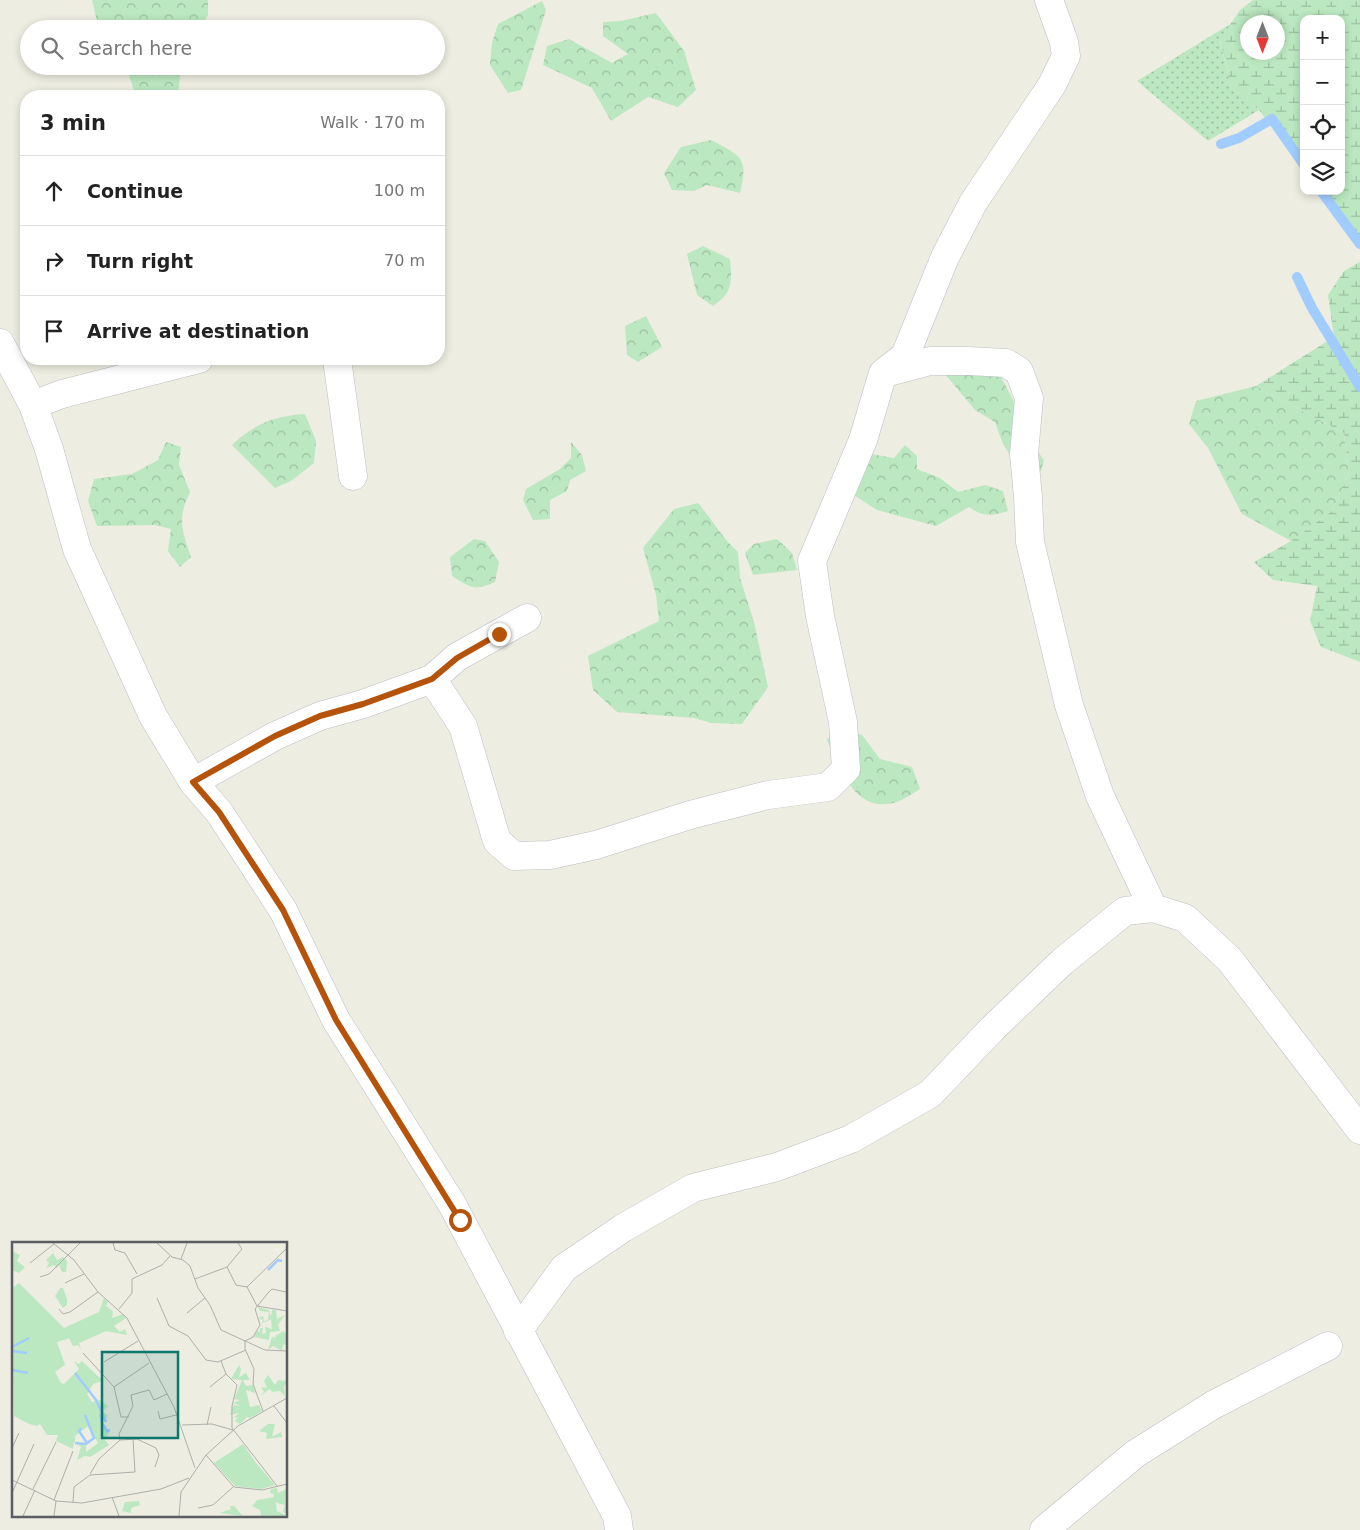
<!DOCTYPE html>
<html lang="en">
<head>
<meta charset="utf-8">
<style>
  body { margin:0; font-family:"DejaVu Sans",sans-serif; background:#f6f6f6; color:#222 }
  .controls { position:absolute; right:15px; top:15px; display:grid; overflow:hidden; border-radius:10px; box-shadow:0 2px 8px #0003 }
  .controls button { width:45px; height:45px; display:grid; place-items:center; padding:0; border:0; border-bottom:1px solid #e0e0e0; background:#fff; color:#222; font:25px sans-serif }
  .compass { position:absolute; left:1240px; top:15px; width:45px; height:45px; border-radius:50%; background:#fff; box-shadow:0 2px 8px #0003; rotate:180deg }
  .stop { position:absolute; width:15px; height:15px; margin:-11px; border:4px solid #b45309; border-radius:50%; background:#fff }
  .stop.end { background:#b45309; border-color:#fff; box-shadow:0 1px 5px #0008 }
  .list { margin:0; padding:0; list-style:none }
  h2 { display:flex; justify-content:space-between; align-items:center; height:65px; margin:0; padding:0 20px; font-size:21px }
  h2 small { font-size:16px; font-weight:400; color:#767676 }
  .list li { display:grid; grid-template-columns:32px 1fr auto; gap:15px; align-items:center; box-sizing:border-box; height:70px; padding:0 20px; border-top:1px solid #e0e0e0 }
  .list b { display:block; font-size:19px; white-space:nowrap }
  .list em { font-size:16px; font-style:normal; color:#767676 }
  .icon { flex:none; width:28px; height:28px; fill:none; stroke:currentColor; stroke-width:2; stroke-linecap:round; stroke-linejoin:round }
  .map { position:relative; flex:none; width:1360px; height:1530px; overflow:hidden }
  .search { position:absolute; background:#fff; box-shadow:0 2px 8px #0003; left:20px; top:20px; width:425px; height:55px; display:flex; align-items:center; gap:12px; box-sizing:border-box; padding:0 18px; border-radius:28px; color:#767676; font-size:19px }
  .panel { position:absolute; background:#fff; box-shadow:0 2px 8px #0003; left:20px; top:90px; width:425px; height:275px; border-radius:20px }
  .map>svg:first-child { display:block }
  .green { fill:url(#green-dots) }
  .forest { fill:url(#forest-crowns) }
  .wetland { fill:url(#wetland-marsh); fill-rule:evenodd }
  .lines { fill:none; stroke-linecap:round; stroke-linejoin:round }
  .stream { stroke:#a1ccff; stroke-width:10 }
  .minor-casing { stroke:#bcbec4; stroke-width:29 }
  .minor { stroke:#fff; stroke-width:28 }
  .route { stroke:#b45309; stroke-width:6 }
  .inset-river { fill:none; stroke:#a1ccff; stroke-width:2.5 }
  .inset-road { fill:none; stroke:#afafab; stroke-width:1 }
  .view { fill:#0f766e; fill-opacity:0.15; stroke:#0f766e; stroke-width:2.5 }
  .inset-edge { fill:none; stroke:#5a5d64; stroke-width:2.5 }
</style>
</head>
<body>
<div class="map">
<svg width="1360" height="1530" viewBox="0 0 1360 1530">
  <defs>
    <pattern id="green-dots" width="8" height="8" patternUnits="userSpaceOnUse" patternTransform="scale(1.25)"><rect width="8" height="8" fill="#bbe8c0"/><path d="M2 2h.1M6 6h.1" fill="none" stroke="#9bbfa0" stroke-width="1.8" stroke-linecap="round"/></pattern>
    <pattern id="forest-crowns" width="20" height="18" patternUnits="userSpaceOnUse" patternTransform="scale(1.25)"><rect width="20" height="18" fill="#bbe8c0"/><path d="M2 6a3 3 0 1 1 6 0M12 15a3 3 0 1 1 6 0" fill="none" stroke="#9bbfa0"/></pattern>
    <pattern id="wetland-marsh" width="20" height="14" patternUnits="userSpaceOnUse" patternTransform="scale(1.25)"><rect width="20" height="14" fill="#bbe8c0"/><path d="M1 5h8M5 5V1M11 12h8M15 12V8" fill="none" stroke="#9bbfa0"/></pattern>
  </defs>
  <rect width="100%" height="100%" fill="#eeede1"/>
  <polygon class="green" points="1232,23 1220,41 1231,87 1259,110 1208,141 1137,81"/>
  <g class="forest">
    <polygon points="92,0 208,0 208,15 200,29 101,29 98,25"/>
    <polygon points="542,1 546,10 521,90 508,93 490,65 492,43 498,24"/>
    <polygon points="656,13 684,51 696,90 678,107 648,97 611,121 592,88 543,65 547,46 569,39 612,63 628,54 603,36 603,22 621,21"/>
    <polygon points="126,66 181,66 178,96 134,96 135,94"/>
    <path d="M 711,140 C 741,156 749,157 740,193 L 707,185 L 694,191 L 672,190 L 664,173 L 681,147 Z"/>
    <path d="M 703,246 L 730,259 C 732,281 733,293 713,306 L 697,295 L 687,254 Z"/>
    <polygon points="646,316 662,347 638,362 627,355 625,326"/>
    <polygon points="989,354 1024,421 1032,444 1044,460 1041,471 1030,476 1020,471 1003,444 995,422 975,410 945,374"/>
    <polygon points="1256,386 1344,433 1349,474 1332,511 1291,541 1242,514 1208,448 1189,424 1196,401"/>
    <path d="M 305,414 L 316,441 L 314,463 L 291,481 L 275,488 L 232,445 C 254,424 274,416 305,414 Z"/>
    <path d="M 166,442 L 181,447 L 179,465 L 190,492 C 177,518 182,531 191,557 L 180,567 L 168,551 L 171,529 L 155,525 L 97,526 L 88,501 L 94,479 L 132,474 L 158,460 Z"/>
    <polygon points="571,442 582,455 586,471 570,480 567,491 550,500 550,519 533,520 523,500 526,489 560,469 571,458"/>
    <path d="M 905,445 L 917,456 L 917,469 L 940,478 L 958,492 L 985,485 L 1003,491 L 1008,511 C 992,516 983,517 969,507 L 936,526 L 877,510 L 849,492 L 865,453 L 894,458 Z"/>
    <path d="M 698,503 C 712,519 722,538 738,552 L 740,578 L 754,622 L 768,687 L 742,724 L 711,723 L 694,718 L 617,712 L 593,690 L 588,656 L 659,621 L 656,595 L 643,548 L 674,509 Z"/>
    <path d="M 474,539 L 485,541 L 499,562 L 495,582 C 474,592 470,587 452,576 L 450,557 Z"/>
    <polygon points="777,539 792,553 797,570 753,575 745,553 754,544"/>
    <path d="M 837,728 L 862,735 L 880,759 L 912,767 L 920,789 C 913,793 906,798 899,801 C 857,817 840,770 827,740 Z"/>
  </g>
  <g class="wetland">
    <path d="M 1253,0 L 1360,0 L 1360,245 L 1320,191 L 1341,191 L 1341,19 L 1304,19 L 1304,169 L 1259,110 L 1231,87 L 1220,40 L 1240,10 ZM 1248,22 L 1278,22 L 1278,52 L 1248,52 Z"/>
    <polygon points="1360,262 1360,662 1321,647 1310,621 1317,586 1273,580 1254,562 1291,541 1332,511 1349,474 1344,433 1256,386 1334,337 1328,295 1344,271"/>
  </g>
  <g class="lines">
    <g class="stream">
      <polyline points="1221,144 1239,138 1272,119 1304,165"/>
      <polyline points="1321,191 1360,244"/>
      <polyline points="1297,277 1312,308 1360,387"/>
    </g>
    <defs>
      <g id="minor">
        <polyline points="0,343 33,405 49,449 77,549 153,716 193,782 219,812 283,910 336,1020 452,1204 617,1516 619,1530"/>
        <polyline points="337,359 353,476"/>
        <polyline points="885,373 930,361 968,361 1006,363 1019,371 1029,398 1024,454 1028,497 1030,542 1069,705 1100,796 1153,908"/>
        <polyline points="33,405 62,394 199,359"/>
        <polyline points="432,679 457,657 527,618"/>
        <polyline points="193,782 275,736 320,716 363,704 432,679 463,726 497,841 514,856 550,855 596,845 690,815 768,795 828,787 846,769 843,722 820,616 812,561 863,440 883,373 905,356 945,257 973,203 1052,85 1066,56 1064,42 1049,0"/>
        <polyline points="518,1331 564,1268 623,1228 693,1188 777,1167 851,1139 930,1094 993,1028 1062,962 1125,911 1153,908 1185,918 1230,960 1360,1130"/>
        <polyline points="1044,1530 1135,1454 1213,1405 1328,1346"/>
      </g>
    </defs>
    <use href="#minor" class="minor-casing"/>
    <use href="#minor" class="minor"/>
  </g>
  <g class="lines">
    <polyline class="route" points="460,1220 336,1020 283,910 219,812 193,782 275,736 320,716 363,704 432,679 457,658 499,634"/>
  </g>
  <g transform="translate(12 1242)">
    <rect width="275" height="275" fill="#eeede1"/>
    <path d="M 218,264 L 222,264 L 231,274 L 208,271 L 219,267 Z" fill="#bbe8c0"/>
    <path d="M 0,9 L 8,13 L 5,19 L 13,25 L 7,31 L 0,28 ZM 41,11 L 45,18 L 51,15 L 55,19 L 54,30 L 50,30 L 47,23 L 45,26 L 42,23 L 34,26 L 37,21 L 34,18 ZM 48,46 L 51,46 L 55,57 L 55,63 L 51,66 L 43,54 ZM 92,56 L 96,60 L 94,64 L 101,69 L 100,76 L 111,72 L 114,76 L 102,84 L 108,90 L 113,87 L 115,93 L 94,89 L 67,101 L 69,108 L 66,103 L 61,104 L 52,86 L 87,70 ZM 246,65 L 257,68 L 259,75 L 260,68 L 264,68 L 265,77 L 273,73 L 266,83 L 268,89 L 258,90 L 257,98 L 242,95 L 245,89 L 248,90 L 248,86 L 251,86 L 250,92 L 254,91 L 253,85 L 260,87 L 259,76 L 258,78 L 250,81 L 251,78 L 246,76 L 251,74 L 252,79 L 256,78 L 257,70 L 248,69 ZM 271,89 L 275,92 L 275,102 L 271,103 L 270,109 L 261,104 L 256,108 L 260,95 L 264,96 L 263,94 ZM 227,123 L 229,127 L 227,135 L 234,131 L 238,138 L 231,138 L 234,144 L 241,143 L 243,151 L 234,148 L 238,165 L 247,163 L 250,169 L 238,176 L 235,175 L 228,182 L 223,179 L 226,175 L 221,176 L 227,171 L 218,173 L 221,163 L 229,164 L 221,161 L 228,158 L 222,157 L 230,138 L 219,137 ZM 256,133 L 263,143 L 266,138 L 275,139 L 272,145 L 273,154 L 268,149 L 260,150 L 258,147 L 248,154 L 252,150 L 249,145 L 255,146 L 252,139 ZM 256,182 L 263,182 L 260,195 L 269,190 L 270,195 L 254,197 L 255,191 L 247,189 ZM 265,246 L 266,251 L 275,247 L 275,272 L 271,270 L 273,263 L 265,261 L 261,257 L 262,252 L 258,251 L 259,247 ZM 127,259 L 128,263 L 119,266 L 119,271 L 110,269 L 113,260 Z" fill="#bbe8c0"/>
    <path d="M 7,41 L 53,87 L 58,96 L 45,100 L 53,123 L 43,130 L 49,141 L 52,142 L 67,127 L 62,119 L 67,122 L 70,119 L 91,139 L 81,142 L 75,152 L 80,160 L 88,158 L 96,164 L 91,169 L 96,174 L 90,181 L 97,191 L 93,198 L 97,203 L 78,215 L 73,214 L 65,218 L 69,205 L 62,200 L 61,207 L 44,199 L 46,193 L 35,193 L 28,182 L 25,184 L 17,182 L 2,174 L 0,43 L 2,45 ZM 76,184 L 86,201 L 74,210 L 74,202 L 63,201 L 63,194 ZM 263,255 L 265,269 L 275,274 L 249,274 L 248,268 L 240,264 L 245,258 Z" fill="#bbe8c0" fill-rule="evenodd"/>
    <path d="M 231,202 L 244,221 L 263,243 L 249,247 L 223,244 L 202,221 Z" fill="#bbe8c0"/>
    <path class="inset-river" d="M 256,28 L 266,18 L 270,19M 0,105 L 17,96M 0,109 L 15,111M 0,128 L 16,131M 63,131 L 84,158 L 94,180M 88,172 L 90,181 L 95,189 L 98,188M 69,186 L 67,189 L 75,201M 63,201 L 74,202 L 82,196 L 73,173"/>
    <path class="inset-road" d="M 41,1 L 62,18 L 86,50 L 115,76 L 162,165 L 183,226M 101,1 L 103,8 L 113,11 L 125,32M 145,1 L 160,15 L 171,18 L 178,24 L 186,46 L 198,63 L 209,88 L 253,108 L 275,109M 169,17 L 175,1M 18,21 L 42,2M 215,25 L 224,43 L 235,45 L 245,64 L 275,69M 28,35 L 37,32 L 68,1M 183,37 L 215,25 L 230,7 L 226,1M 53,41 L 72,32M 235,45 L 275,6M 145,56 L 157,84 L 176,94 L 194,118 L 206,120 L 234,108M 47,67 L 51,72 L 58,70 L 86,50M 107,67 L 120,51 L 120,37 L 150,23 L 158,14M 175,71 L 193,56M 71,111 L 102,145 L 137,121M 92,120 L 126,99M 214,132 L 225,143 L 220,164 L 220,186 L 265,244M 102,145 L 109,175 L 117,175M 198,145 L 214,132 L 209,119M 262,164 L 275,181M 146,169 L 148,177 L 164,173M 251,169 L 241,142 L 242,127 L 233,107 L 233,99 L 241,95 L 248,83 L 243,67 L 256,51 L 260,47 L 274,50M 170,183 L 200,182 L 221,188M 195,183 L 199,165M 108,198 L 107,192 L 121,164 L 119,153 L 137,148 L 142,158 L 155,152M 0,206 L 7,191M 194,213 L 222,245 L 250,248 L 275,242M 78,232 L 87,217 L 108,198 L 125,197 L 144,206 L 147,213 L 143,225M 0,238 L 44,259 L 70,261 L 149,247 L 177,236M 21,247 L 44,200M 0,251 L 22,202M 100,255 L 107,274M 42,258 L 61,209M 61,261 L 62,245 L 78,233 L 123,230 L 121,197M 186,266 L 201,263 L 221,245M 11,274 L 23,248M 42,274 L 44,259M 167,274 L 169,250 L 194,213 L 226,184 L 275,156"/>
    <path class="view" d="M 90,110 L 166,110 L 166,196 L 90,196 Z"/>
    <rect width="275" height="275" class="inset-edge"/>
  </g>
</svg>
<div class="controls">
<button>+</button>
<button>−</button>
<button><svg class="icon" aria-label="locate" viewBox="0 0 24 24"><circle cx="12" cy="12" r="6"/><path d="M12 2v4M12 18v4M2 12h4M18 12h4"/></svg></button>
<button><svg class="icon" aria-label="layers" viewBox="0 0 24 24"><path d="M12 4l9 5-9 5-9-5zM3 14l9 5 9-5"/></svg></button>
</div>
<svg class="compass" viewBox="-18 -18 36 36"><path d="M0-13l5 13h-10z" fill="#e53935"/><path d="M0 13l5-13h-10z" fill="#767676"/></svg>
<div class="stop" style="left:460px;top:1220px"></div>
<div class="stop end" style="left:499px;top:634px"></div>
<div class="search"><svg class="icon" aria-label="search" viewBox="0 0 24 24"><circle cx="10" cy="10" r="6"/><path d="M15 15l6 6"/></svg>Search here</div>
<section class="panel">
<h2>3 min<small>Walk · 170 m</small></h2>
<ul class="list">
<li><svg class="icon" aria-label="ahead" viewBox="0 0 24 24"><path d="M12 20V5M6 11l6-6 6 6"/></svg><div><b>Continue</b></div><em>100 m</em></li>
<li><svg class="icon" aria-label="right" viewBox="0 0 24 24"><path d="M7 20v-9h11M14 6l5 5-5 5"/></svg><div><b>Turn right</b></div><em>70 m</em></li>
<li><svg class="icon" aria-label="arrive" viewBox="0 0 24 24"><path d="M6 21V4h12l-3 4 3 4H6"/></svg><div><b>Arrive at destination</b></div></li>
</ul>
</section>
</div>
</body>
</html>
